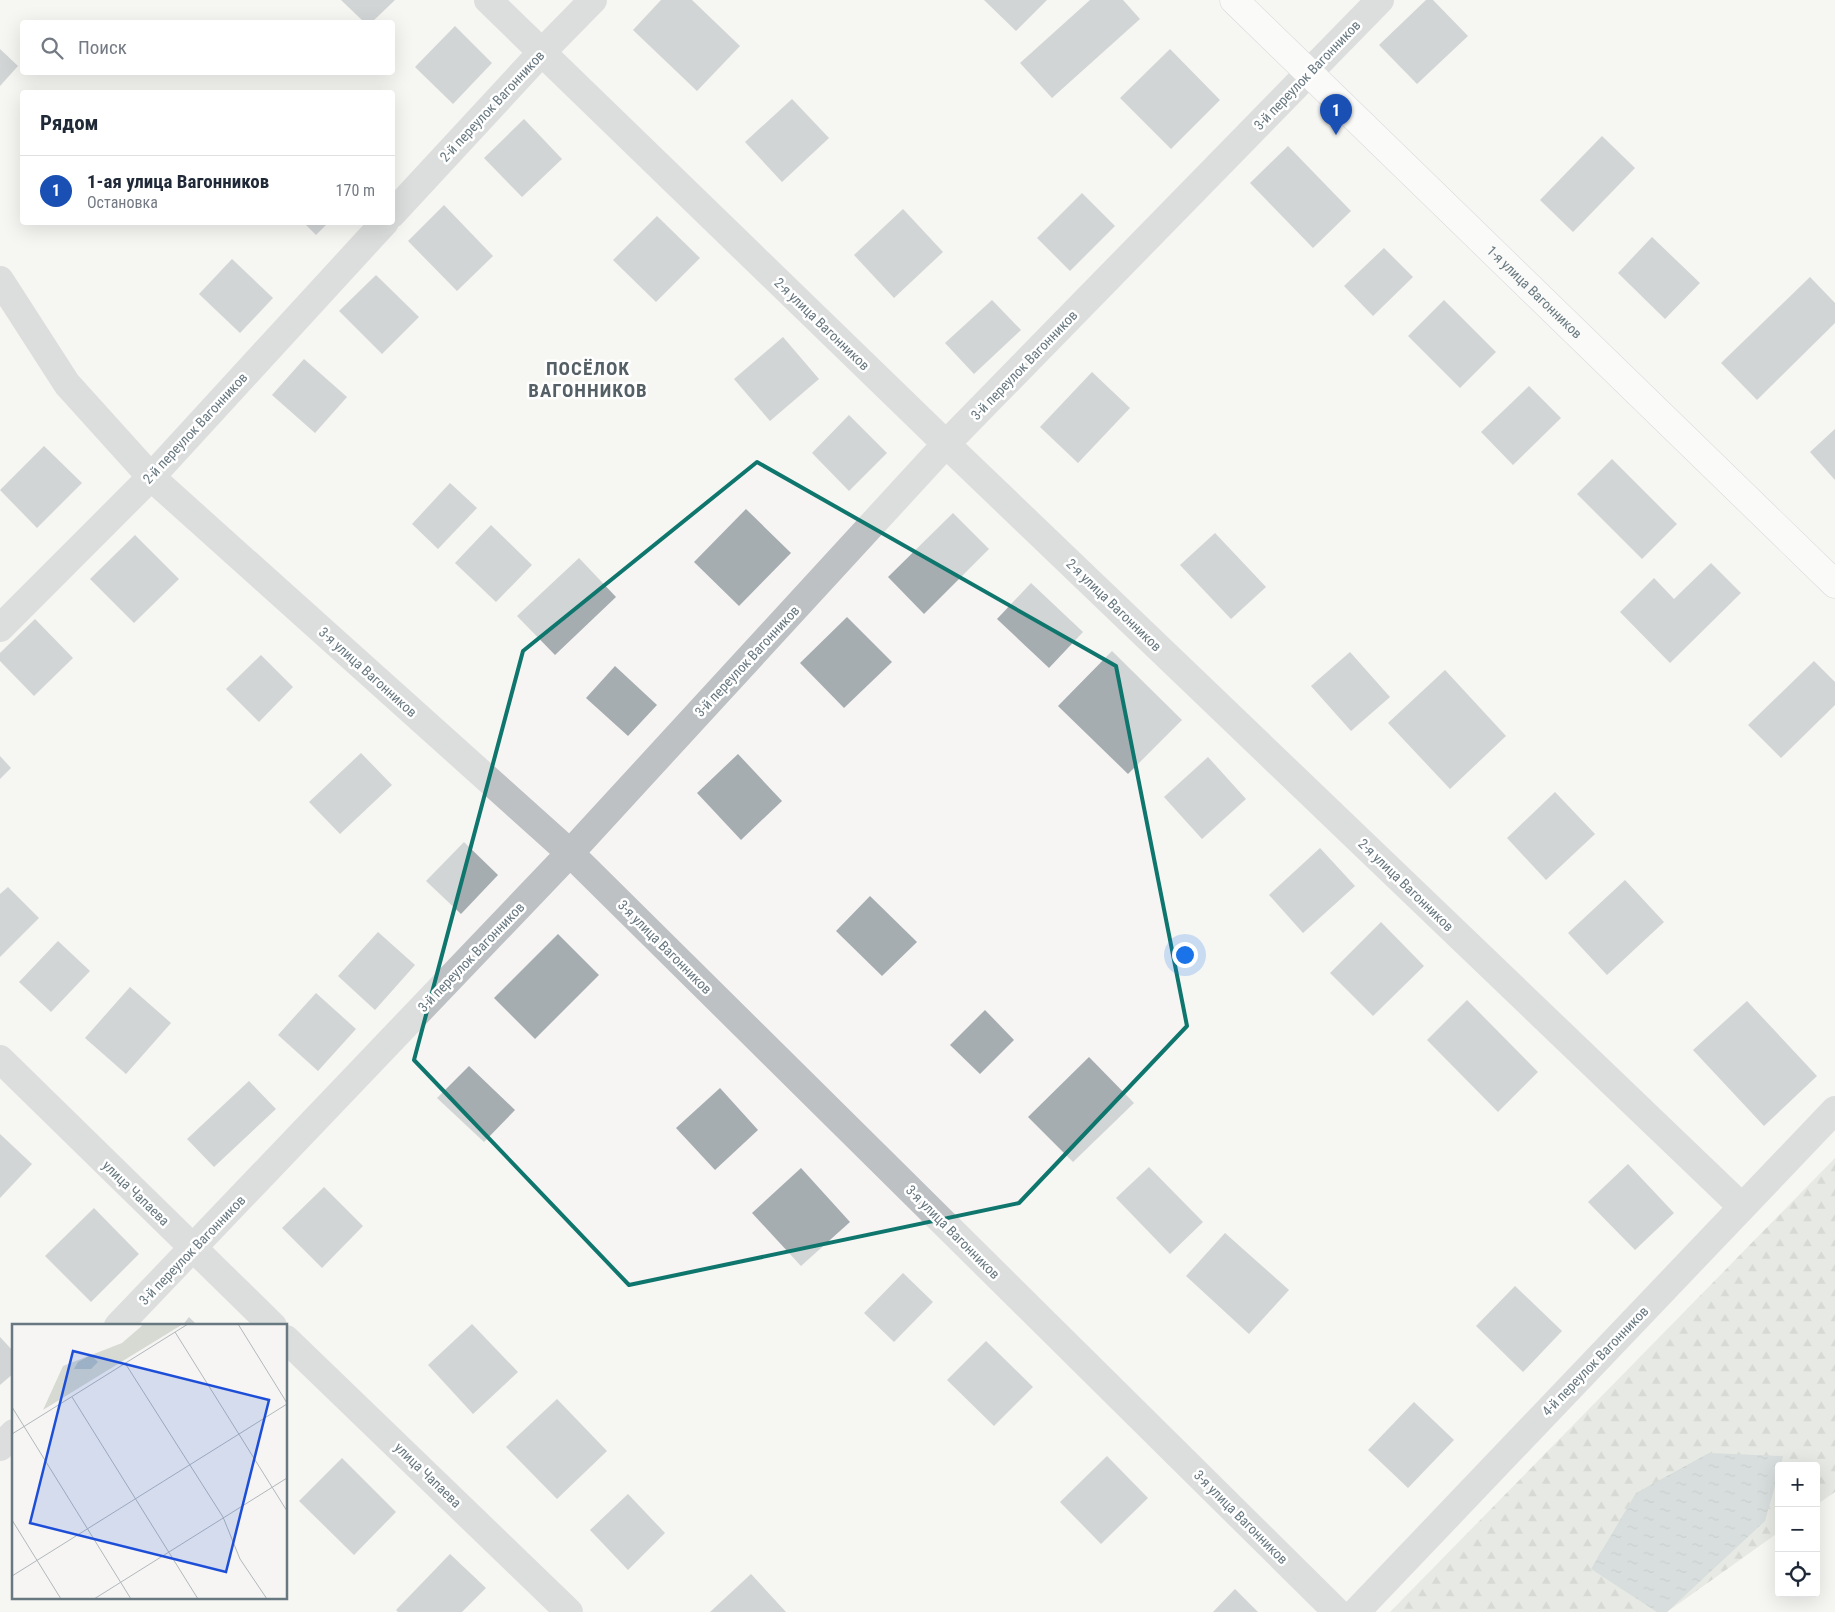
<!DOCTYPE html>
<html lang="ru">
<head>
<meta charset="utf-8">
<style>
  body { margin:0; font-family:"Roboto Condensed",sans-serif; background:#f2f2f3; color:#1f2937 }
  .controls { position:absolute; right:15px; bottom:15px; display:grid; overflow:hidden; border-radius:5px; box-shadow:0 5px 20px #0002 }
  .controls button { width:45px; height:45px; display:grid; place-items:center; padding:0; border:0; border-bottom:1px solid #e0e1e3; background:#fff; color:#1f2937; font:25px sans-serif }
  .you { position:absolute; left:1184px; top:954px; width:18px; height:18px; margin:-12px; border:4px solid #fff; border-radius:50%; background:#1a73e8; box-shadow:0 0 0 8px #1a73e833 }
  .badge { display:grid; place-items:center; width:32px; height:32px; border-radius:50%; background:#d93025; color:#fff; font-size:16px; font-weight:700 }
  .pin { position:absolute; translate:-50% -41px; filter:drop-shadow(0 1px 2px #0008) }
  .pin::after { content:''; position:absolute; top:26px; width:18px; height:15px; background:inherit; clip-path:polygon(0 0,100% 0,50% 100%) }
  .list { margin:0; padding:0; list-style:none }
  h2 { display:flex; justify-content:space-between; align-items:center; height:65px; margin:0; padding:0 20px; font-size:21px }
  h2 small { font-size:16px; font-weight:400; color:#747a83 }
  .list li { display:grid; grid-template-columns:32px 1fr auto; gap:15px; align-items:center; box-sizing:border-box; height:70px; padding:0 20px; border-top:1px solid #e0e1e3 }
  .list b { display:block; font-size:19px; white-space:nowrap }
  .list p { margin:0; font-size:16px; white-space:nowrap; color:#747a83 }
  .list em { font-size:16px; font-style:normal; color:#747a83 }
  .icon { flex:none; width:28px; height:28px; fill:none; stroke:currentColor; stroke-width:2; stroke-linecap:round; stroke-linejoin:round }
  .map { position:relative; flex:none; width:1835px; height:1612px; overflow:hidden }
  .search { position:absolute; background:#fff; box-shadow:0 5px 20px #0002; left:20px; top:20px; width:375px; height:55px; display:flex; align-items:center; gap:12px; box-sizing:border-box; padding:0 18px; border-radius:5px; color:#747a83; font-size:19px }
  .panel { position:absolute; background:#fff; box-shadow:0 5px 20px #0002; left:20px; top:90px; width:375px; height:135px; border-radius:5px }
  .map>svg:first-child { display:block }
  .forest { fill:url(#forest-firs) }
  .water { fill:url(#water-ripples) }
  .building { fill:#a5adb1 }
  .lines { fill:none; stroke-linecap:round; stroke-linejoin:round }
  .secondary-casing { stroke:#b0b5b8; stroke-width:29 }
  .street { stroke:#bdc1c4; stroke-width:28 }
  .secondary { stroke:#fff; stroke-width:28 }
  .marked { fill:none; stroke:#0f766e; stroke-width:4; stroke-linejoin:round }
  .labels { text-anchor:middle; stroke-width:5; stroke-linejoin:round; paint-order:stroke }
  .street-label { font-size:14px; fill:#687880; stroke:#fff }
  .district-label { font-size:19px; font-weight:bold; letter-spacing:1px; fill:#556066; stroke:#fff }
  .inset-road { fill:none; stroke:#b0b8bb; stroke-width:1 }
  .view { fill:#1d4ed8; fill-opacity:0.15; stroke:#1d4ed8; stroke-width:2.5 }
  .inset-edge { fill:none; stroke:#687880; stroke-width:2.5 }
</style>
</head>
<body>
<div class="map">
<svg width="1835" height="1612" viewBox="0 0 1835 1612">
  <defs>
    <pattern id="forest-firs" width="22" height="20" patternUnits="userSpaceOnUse" patternTransform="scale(1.25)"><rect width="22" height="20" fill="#d6dad2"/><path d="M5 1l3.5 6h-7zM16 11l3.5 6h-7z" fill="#b1b6b0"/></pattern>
    <pattern id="water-ripples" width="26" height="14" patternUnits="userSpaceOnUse" patternTransform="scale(1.25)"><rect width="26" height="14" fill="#b3c1c3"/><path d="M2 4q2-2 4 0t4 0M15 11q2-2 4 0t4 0" fill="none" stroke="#95a2a4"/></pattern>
  </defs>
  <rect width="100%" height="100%" fill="#f6f5f3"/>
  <polygon class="forest" points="1835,1158 1835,1492 1816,1505 1816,1466 1779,1466 1779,1532 1667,1612 1390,1612"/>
  <polygon class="water" points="1709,1453 1783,1456 1781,1466 1779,1466 1779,1472 1765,1521 1667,1612 1657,1612 1591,1569 1636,1493"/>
  <g class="building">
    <polygon points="341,0 395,0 372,22 364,22"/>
    <polygon points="661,0 692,0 740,46 697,91 633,30"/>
    <polygon points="984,0 1047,0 1016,31"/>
    <polygon points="1090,0 1123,0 1140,19 1052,98 1020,63"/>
    <polygon points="1426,0 1433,0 1468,36 1417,84 1379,45"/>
    <polygon points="455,26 492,63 453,104 415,67"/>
    <polygon points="0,49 18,66 0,86"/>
    <polygon points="1170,49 1220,100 1171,149 1120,98"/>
    <polygon points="792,99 829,138 782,182 745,142"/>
    <polygon points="524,119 562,159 522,197 484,158"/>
    <polygon points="1602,136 1635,168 1573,232 1540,200"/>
    <polygon points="1288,146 1351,211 1313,248 1250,183"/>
    <polygon points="1082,193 1115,226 1070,271 1037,238"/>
    <polygon points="444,205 493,256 457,291 408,241"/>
    <polygon points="903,209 943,252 894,298 854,255"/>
    <polygon points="657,216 700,258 656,302 613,260"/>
    <polygon points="303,222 329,222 316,235"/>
    <polygon points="1652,237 1700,283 1665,319 1618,273"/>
    <polygon points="1384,248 1413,277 1373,316 1344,286"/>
    <polygon points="232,259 273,298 240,333 199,294"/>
    <polygon points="376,275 419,317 382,354 339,311"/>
    <polygon points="1810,277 1835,303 1835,323 1757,400 1721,363"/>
    <polygon points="992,300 1021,330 974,374 945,343"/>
    <polygon points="1444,300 1496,352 1460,388 1408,336"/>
    <polygon points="783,337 819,379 770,421 734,379"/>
    <polygon points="304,359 347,397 315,433 272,395"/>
    <polygon points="1092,372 1130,408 1078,463 1040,427"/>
    <polygon points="1529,386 1561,418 1513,465 1481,432"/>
    <polygon points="849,415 887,453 849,491 812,453"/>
    <polygon points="1835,429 1835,480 1810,452"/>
    <polygon points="44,446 82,483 37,528 0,490"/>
    <polygon points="1612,459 1677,524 1642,559 1577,494"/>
    <polygon points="450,483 477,508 438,549 412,524"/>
    <polygon points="746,509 791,553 739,606 694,562"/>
    <polygon points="953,513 989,549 924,614 888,577"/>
    <polygon points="491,525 532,565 496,602 455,563"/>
    <polygon points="1215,533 1266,587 1231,619 1180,565"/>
    <polygon points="135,535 179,579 134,623 90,579"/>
    <polygon points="579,558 616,597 555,655 517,616"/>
    <polygon points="1711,563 1741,593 1670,663 1620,612 1654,578 1674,599"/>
    <polygon points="1031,583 1083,632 1049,668 997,619"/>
    <polygon points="847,617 892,662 844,708 800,663"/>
    <polygon points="35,619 73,658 34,696 0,661 0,653"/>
    <polygon points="1112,651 1182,720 1128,774 1058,706"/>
    <polygon points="1350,652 1390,697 1351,731 1311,686"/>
    <polygon points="261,655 293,687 259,722 226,689"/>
    <polygon points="1814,661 1835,682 1835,705 1781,758 1748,725"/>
    <polygon points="615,666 657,705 628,736 586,698"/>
    <polygon points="1445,670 1506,736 1450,789 1388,723"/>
    <polygon points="361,753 392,785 340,834 309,802"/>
    <polygon points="738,754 782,801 741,840 697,793"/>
    <polygon points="0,756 11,768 0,779"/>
    <polygon points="1208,757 1246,799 1202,839 1164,797"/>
    <polygon points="1555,792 1595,834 1546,880 1507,838"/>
    <polygon points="464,842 498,875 461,914 426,881"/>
    <polygon points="1320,848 1355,886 1303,933 1269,895"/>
    <polygon points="1625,880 1664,922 1607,975 1568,933"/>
    <polygon points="8,887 39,918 0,957 0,894"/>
    <polygon points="870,896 917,942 882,976 836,931"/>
    <polygon points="1381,922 1424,966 1373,1016 1330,973"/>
    <polygon points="378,932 415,965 375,1010 338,976"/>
    <polygon points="558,934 599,975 535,1039 494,998"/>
    <polygon points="58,941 90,971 51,1012 19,982"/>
    <polygon points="130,987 171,1023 126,1074 85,1038"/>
    <polygon points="316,993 356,1029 318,1071 278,1035"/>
    <polygon points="1467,1000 1538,1072 1498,1112 1427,1040"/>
    <polygon points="1747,1001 1817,1076 1764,1126 1693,1050"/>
    <polygon points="985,1010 1014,1040 980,1074 950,1045"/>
    <polygon points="1089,1057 1134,1103 1073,1162 1028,1117"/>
    <polygon points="469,1066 515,1110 484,1142 437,1098"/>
    <polygon points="249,1081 276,1109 214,1167 187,1139"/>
    <polygon points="720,1088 758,1130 715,1170 676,1128"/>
    <polygon points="0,1134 32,1164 0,1198"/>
    <polygon points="1628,1164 1674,1213 1635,1250 1588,1202"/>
    <polygon points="1149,1167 1203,1222 1170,1254 1116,1198"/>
    <polygon points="801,1168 850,1222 801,1266 752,1213"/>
    <polygon points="324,1187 363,1226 322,1268 282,1228"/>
    <polygon points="94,1208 139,1254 91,1302 45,1256"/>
    <polygon points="1225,1233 1289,1290 1249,1334 1186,1276"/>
    <polygon points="903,1273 933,1302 894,1342 864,1313"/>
    <polygon points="1515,1286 1562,1331 1523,1372 1476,1326"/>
    <polygon points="189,1317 198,1326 182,1326"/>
    <polygon points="472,1324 518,1372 473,1414 428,1365"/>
    <polygon points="0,1337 14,1352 14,1373 0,1385"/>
    <polygon points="986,1341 1033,1387 994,1426 947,1380"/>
    <polygon points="557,1399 607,1451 557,1499 506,1447"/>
    <polygon points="1414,1402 1454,1440 1408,1488 1368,1450"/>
    <polygon points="1107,1456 1148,1498 1101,1544 1060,1502"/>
    <polygon points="342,1458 396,1512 354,1555 299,1501"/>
    <polygon points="628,1494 665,1533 628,1570 590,1530"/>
    <polygon points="450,1554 486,1588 462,1612 398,1612 396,1610"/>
    <polygon points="751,1574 786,1612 710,1612"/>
    <polygon points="1235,1589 1258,1612 1213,1612"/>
  </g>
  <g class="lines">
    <defs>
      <g id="secondary">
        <path id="s1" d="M 1234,0 L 1835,584"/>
      </g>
    </defs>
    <use href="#secondary" class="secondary-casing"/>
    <g class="street">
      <polyline points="488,0 946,444 1742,1207"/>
      <polyline points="392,214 542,52 593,0"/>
      <polyline points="0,280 67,384 151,477 570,853 1337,1612"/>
      <polyline points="0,628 151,477 385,222"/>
      <polyline points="0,1059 273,1326"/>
      <polyline points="118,1326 570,853 946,444 1380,0"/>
      <polyline points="286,1339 569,1612"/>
      <polyline points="0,1447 14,1433"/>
      <polyline points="1356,1612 1835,1110"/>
    </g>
    <use href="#secondary" class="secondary"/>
  </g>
  <path d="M0 0H1835V1612H0ZM 757,462 L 1116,666 L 1187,1026 L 1019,1203 L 629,1285 L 414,1060 L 523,651 Z" fill="#f6f5f3" fill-opacity=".55" fill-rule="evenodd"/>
  <path class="marked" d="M 757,462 L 1116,666 L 1187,1026 L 1019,1203 L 629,1285 L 414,1060 L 523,651 Z"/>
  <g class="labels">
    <g class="street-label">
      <text transform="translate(1307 75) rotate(-46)" y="5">3-й переулок Вагонников</text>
      <text transform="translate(492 106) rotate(-47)" y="5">2-й переулок Вагонников</text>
      <text dy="5" stroke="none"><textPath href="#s1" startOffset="419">1-я улица Вагонников</textPath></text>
      <text transform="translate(822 324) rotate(44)" y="5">2-я улица Вагонников</text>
      <text transform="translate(1024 365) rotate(-46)" y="5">3-й переулок Вагонников</text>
      <text transform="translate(195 428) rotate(-47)" y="5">2-й переулок Вагонников</text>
      <text transform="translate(1114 605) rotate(44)" y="5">2-я улица Вагонников</text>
      <text transform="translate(747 661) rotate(-47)" y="5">3-й переулок Вагонников</text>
      <text transform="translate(368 672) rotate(42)" y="5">3-я улица Вагонников</text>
      <text transform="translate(1406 885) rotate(44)" y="5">2-я улица Вагонников</text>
      <text transform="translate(665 947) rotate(45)" y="5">3-я улица Вагонников</text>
      <text transform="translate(471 957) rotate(-46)" y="5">3-й переулок Вагонников</text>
      <text transform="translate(136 1193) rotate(44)" y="5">улица Чапаева</text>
      <text transform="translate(953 1232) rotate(45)" y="5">3-я улица Вагонников</text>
      <text transform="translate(192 1250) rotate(-46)" y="5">3-й переулок Вагонников</text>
      <text transform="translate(1595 1361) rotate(-46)" y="5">4-й переулок Вагонников</text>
      <text transform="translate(428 1475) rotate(44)" y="5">улица Чапаева</text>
      <text transform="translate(1241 1517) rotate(45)" y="5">3-я улица Вагонников</text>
    </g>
    <g class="district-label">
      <text x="588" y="375">ПОСЁЛОК<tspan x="588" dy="22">ВАГОННИКОВ</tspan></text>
    </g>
  </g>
  <g transform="translate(12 1324)">
    <rect width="275" height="275" fill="#f6f5f3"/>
    <path d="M 132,0 L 171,0 L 31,86 L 51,42 L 110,19 Z" fill="#d6dad2"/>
    <path d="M 79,31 L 86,38 L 79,45 L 62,45 L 66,38 Z" fill="#b3c1c3"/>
    <path class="inset-road" d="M 226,0 L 275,79M 163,8 L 275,187M 113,39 L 211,193 L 228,235 L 255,275M 60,73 L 186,275M 0,83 L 119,275M 0,110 L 176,0M 0,196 L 49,275M 0,252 L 275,80M 82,275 L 275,154"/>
    <path class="view" d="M 61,27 L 257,76 L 214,248 L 18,199 Z"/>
    <rect width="275" height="275" class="inset-edge"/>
  </g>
</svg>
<div class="controls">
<button>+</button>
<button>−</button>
<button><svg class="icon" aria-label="locate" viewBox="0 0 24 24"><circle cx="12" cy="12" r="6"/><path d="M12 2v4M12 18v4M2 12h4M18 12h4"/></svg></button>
</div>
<div class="you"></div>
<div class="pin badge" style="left:1336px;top:135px;background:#1a4fb4">1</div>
<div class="search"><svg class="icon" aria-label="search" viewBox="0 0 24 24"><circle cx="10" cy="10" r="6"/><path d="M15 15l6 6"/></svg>Поиск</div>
<section class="panel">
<h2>Рядом<small></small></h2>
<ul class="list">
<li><span class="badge" style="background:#1a4fb4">1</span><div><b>1-ая улица Вагонников</b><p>Остановка</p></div><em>170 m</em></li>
</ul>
</section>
</div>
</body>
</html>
